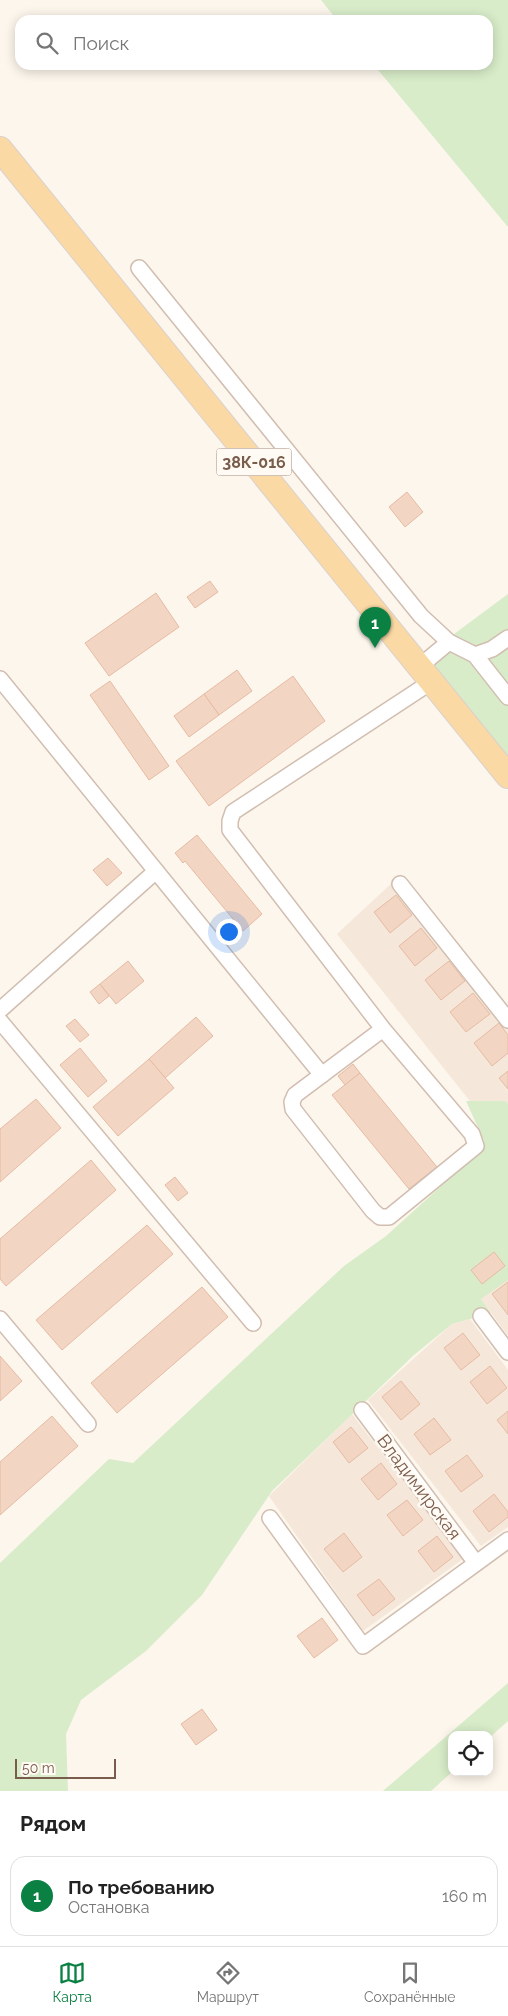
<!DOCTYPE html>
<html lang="ru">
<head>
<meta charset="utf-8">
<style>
  body { margin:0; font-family:Raleway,sans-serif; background:#f6f6f6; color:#222 }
  .controls { position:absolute; right:15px; bottom:15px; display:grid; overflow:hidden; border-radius:10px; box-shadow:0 2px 12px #0003 }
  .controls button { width:45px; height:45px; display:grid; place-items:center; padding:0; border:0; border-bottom:1px solid #e0e0e0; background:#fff; color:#222; font:25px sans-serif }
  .scale { position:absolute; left:15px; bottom:12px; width:101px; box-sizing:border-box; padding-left:5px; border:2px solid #7a5c4d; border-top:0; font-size:14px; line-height:18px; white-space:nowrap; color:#7a5c4d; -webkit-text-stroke:4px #fffaf3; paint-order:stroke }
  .you { position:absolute; left:228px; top:931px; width:18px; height:18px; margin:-12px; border:4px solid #fff; border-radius:50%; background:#1a73e8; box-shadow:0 0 0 8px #1a73e833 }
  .badge { display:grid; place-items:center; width:32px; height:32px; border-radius:50%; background:#0b8043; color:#fff; font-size:16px; font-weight:700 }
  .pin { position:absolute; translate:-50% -41px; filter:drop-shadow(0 1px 2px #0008) }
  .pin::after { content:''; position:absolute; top:26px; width:18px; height:15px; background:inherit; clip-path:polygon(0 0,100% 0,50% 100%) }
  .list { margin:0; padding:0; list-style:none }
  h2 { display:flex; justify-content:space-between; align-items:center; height:65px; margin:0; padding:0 20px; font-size:21px }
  h2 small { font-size:16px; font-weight:400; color:#767676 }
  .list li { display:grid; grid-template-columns:32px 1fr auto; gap:15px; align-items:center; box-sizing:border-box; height:80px; margin:0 10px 10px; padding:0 10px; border:1px solid #e0e0e0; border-radius:15px }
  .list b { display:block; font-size:19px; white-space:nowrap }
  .list p { margin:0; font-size:16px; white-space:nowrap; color:#767676 }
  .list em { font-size:16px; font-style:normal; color:#767676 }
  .icon { flex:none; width:28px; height:28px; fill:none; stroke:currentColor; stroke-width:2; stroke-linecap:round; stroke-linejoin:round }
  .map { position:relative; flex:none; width:508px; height:1791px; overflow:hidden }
  .search { position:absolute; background:#fff; box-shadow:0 2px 12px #0003; left:15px; right:15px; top:15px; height:55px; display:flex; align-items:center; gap:12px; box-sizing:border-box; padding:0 18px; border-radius:15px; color:#767676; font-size:19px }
  .sheet { height:155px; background:#fff }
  nav { display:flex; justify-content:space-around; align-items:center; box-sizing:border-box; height:70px; border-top:1px solid #e0e0e0; background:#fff; font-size:14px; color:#767676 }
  nav a { display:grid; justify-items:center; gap:2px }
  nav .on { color:#0b8043 }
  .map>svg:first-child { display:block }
  .residential { fill:#f5e8da }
  .green { fill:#d8ecc9 }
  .building { fill:#f3d5c3; stroke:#e6bba3 }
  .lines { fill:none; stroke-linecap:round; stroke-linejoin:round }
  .minor-casing { stroke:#d1beb0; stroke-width:18 }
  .primary-casing { stroke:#dad1cd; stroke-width:26 }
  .minor { stroke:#fff; stroke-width:15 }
  .primary { stroke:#fbd9a5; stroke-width:24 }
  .labels { text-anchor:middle; stroke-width:5; stroke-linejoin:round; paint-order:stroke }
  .shield { fill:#fffaf3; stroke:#a28b7f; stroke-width:1 }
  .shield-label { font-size:16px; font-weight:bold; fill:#7a5c4d }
  .street-label { font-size:18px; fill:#7a5c4d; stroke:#fffaf3 }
</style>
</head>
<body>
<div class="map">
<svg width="508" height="1791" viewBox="0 0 508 1791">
  <rect width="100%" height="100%" fill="#fdf6ec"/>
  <g class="residential">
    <polygon points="393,882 508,1028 508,1149 337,934"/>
    <polygon points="508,1245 508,1336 481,1299"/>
    <polygon points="470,1319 508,1370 508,1527 481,1546 368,1400 452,1324"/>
    <polygon points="352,1414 463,1559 363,1631 269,1496"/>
  </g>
  <g class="green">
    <polygon points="321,0 508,0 508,227 374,65 488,65 488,20 337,20"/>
    <polygon points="508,594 508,761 423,657"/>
    <polygon points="466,1101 505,1101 508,1104 508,1280 481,1299 491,1313 452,1324 414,1355 272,1491 202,1595 146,1651 81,1700 66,1734 68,1791 0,1791 0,1563 109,1459 133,1463 344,1266 386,1236 471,1159 484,1141"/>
    <polygon points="508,1683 508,1721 489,1738 489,1735 452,1735 452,1772 431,1791 383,1791"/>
  </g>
  <g class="building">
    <polygon points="407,492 423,512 405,527 389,507"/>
    <polygon points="210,581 218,592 195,608 187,597"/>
    <polygon points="156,593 179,627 109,676 85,643"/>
    <polygon points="237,670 252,691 219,715 204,694"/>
    <polygon points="293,676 325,721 209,806 176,761"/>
    <polygon points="110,681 169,766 149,780 90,695"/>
    <polygon points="204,694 219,715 189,737 174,716"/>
    <polygon points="197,835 262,914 243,931 185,861 183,863 175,853"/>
    <polygon points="108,858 122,873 107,886 93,870"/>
    <polygon points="396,895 412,915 390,933 374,912"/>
    <polygon points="421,928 437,948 415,966 399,946"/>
    <polygon points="128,961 144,981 116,1004 100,984"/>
    <polygon points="449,961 465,981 441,1000 425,980"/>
    <polygon points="100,984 109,996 99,1004 90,992"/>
    <polygon points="473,993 490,1014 466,1032 450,1012"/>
    <polygon points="196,1017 213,1036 165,1078 149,1059"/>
    <polygon points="75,1019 89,1035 80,1042 66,1026"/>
    <polygon points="499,1023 508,1035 508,1053 492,1066 474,1043"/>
    <polygon points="80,1048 107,1081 88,1097 60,1065"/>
    <polygon points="149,1059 174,1088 118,1136 93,1107"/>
    <polygon points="353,1064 360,1073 345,1085 338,1076"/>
    <polygon points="508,1071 508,1089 499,1078"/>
    <polygon points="360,1073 437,1167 409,1189 332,1095"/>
    <polygon points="36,1099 61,1128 0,1182 0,1129"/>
    <polygon points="91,1160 116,1190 6,1286 0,1279 0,1239"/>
    <polygon points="175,1177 188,1193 178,1201 165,1185"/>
    <polygon points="147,1225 173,1254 62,1350 36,1320"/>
    <polygon points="494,1252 505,1266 482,1284 471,1270"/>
    <polygon points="508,1282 508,1315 492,1294"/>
    <polygon points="202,1287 228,1317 117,1413 91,1383"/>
    <polygon points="463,1333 480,1355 461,1370 444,1348"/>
    <polygon points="0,1356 22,1381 0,1401"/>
    <polygon points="490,1366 507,1388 487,1404 470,1382"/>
    <polygon points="401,1381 420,1404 401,1420 382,1397"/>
    <polygon points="508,1411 508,1434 497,1420"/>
    <polygon points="52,1416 78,1446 0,1515 0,1462"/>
    <polygon points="434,1418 451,1440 430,1455 414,1434"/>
    <polygon points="351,1427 368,1448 349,1463 333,1442"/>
    <polygon points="467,1455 483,1476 461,1492 445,1471"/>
    <polygon points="381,1463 397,1484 378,1500 361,1479"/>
    <polygon points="494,1494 508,1512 508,1517 489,1532 473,1511"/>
    <polygon points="407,1500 423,1520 403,1536 387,1515"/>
    <polygon points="344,1533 362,1557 343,1572 324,1549"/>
    <polygon points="437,1536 453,1557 434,1572 418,1551"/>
    <polygon points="379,1579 395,1599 373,1616 357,1595"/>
    <polygon points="322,1618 338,1640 314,1658 297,1636"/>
    <polygon points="202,1709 217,1730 196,1745 181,1724"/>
  </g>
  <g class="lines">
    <defs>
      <g id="minor">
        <polyline points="139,268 421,616 449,642 475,655 508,697"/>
        <polyline points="475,655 492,649 508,638"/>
        <polyline points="419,667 449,642"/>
        <polyline points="0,679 156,871 0,1010"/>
        <polyline points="156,871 322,1075"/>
        <polyline points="400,884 508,1020"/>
        <polyline points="0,1021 253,1323"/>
        <polyline points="383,1029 295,1095 292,1102 293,1109 373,1211 380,1217 389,1217 476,1146 472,1134 383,1029 230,830 230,821 233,812 431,682"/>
        <polyline points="481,1316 508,1352"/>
        <polyline points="0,1319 88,1424"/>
        <polyline points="362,1410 476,1563"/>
        <polyline points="270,1518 363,1646 508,1540"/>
      </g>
      <polyline id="primary" points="0,149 508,776"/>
    </defs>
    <use href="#minor" class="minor-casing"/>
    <use href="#primary" class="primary-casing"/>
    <use href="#minor" class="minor"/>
    <use href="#primary" class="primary"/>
  </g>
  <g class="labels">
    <rect class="shield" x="216.5" y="448.5" width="75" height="27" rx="4"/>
    <g class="shield-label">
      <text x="254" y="468">38К-016</text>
    </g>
    <g class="street-label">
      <text transform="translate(419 1487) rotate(53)" y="6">Владимирская</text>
    </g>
  </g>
</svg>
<div class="controls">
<button><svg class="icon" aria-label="locate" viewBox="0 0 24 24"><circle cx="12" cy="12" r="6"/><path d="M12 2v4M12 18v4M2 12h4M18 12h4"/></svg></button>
</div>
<div class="scale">50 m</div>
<div class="you"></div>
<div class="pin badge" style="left:375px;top:648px">1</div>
<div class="search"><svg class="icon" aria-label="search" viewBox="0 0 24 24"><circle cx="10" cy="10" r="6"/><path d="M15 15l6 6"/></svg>Поиск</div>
</div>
<section class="sheet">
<h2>Рядом<small></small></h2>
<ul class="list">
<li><span class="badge">1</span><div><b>По требованию</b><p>Остановка</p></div><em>160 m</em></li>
</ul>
</section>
<nav>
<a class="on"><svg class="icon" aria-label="map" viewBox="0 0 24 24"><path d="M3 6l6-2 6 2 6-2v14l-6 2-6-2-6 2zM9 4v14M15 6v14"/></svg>Карта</a>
<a><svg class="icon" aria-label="directions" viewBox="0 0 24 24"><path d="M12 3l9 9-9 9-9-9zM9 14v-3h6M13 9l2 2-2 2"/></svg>Маршрут</a>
<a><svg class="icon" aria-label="saved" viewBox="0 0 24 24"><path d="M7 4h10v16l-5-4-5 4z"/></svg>Сохранённые</a>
</nav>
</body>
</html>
